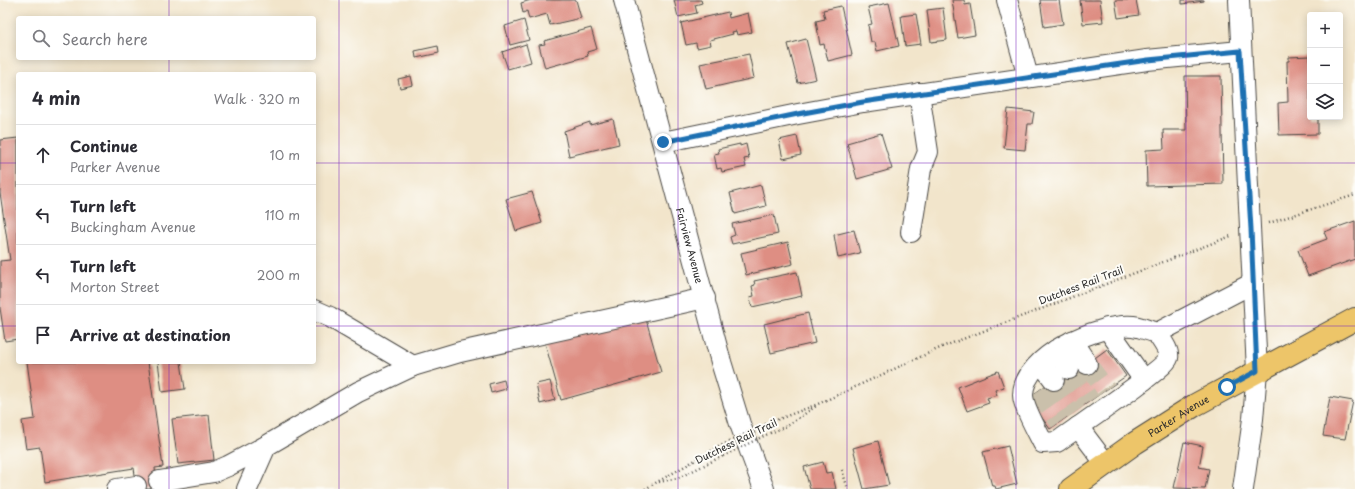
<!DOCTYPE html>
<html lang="en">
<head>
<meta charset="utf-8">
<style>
  body { margin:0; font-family:"Playpen Sans",sans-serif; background:#f7f7f7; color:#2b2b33 }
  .controls { position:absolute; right:12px; top:12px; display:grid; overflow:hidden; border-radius:4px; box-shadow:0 2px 10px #0003 }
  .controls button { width:36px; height:36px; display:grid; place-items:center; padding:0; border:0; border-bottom:1px solid #e1e1e2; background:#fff; color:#2b2b33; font:20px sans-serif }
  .stop { position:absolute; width:12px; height:12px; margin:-9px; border:3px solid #1f6fb2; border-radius:50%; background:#fff }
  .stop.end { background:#1f6fb2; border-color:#fff; box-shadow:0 1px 4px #0008 }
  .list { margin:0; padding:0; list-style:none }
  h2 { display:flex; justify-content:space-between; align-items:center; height:52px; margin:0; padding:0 16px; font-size:17px }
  h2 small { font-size:13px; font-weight:400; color:#7c7c81 }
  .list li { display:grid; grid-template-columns:26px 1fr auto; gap:12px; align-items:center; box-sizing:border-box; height:60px; padding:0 16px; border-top:1px solid #e1e1e2 }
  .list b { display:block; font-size:15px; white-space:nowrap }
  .list p { margin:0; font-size:13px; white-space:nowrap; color:#7c7c81 }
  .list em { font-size:13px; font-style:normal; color:#7c7c81 }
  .icon { flex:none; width:22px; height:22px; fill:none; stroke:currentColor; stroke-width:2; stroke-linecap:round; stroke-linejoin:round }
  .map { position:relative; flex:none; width:1355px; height:489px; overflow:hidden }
  .search { position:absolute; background:#fff; box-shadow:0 2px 10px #0003; left:16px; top:16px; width:300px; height:44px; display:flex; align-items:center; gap:10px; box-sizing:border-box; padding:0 14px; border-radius:4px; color:#7c7c81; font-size:15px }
  .panel { position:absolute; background:#fff; box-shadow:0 2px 10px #0003; left:16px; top:72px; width:300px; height:292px; border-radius:4px }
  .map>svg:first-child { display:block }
  .building { fill:#de8e83 }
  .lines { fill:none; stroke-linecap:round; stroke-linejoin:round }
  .minor-tunnel { stroke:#cac0ab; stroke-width:20; stroke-dasharray:20 10; stroke-linecap:butt }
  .minor-casing { stroke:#494743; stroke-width:22 }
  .major-casing { stroke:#494743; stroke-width:24 }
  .path { stroke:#494743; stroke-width:2.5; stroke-dasharray:1 3; stroke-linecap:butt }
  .minor { stroke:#fff; stroke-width:20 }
  .major { stroke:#edc569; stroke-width:22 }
  .path-bridge { stroke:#494743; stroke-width:2.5; stroke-dasharray:1 3; stroke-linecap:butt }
  .route { stroke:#1f6fb2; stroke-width:5 }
  .grid { fill:none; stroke:#7b2cbf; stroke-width:1; stroke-opacity:0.55 }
  .labels { text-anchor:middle; stroke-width:4; stroke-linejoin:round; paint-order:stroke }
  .street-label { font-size:10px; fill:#2b2b2b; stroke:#fdfcf7 }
</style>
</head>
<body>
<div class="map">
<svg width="1355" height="489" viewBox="0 0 1355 489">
  <rect width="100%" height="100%" fill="#fdfcf7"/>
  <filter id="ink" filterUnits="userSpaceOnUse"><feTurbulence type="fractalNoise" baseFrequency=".025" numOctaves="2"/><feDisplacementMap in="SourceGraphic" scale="8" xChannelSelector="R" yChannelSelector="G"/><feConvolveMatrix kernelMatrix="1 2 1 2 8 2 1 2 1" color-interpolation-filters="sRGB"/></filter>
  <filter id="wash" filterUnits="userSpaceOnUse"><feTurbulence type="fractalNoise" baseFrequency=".012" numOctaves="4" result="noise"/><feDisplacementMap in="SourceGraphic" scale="16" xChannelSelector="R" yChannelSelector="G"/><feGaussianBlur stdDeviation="0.9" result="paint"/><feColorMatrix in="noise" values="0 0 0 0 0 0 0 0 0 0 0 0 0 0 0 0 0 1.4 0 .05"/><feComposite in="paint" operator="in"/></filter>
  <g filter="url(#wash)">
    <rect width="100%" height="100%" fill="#f2e5cb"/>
    <g id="blocks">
      <g class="building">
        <polygon points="531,0 576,0 581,18 550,25 547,14 529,19 527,11 523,13 521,3"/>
        <polygon points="674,0 701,0 702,3 695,5 697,13 678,17"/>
        <polygon points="952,0 964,0 965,5 970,4 975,35 958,38"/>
        <polygon points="1040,0 1059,0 1063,24 1044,27"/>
        <polygon points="1080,0 1100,0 1103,22 1083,24"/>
        <polygon points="1115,0 1136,0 1139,15 1118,18"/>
        <polygon points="1182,0 1204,0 1204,1 1182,4"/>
        <polygon points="889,3 899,46 877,51 875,42 871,42 868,25 872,24 868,7"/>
        <polygon points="841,6 852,55 828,61 824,44 820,45 816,21 825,19 823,10"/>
        <polygon points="943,8 947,40 931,42 927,10"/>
        <polygon points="728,12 729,18 748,13 752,32 737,35 736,31 732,32 733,34 710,40 711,45 697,48 696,43 686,45 681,23"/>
        <polygon points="916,14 921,44 905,46 901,16"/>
        <polygon points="524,20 529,40 510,45 505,26"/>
        <polygon points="591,28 597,49 587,52 588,56 545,68 539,45 545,44 544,41"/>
        <polygon points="806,39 816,79 798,83 788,44"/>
        <polygon points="526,44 531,62 508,69 502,52"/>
        <polygon points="438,46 439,53 416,58 415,51"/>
        <polygon points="749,54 754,78 706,89 700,64"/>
        <polygon points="1310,56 1310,117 1318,117 1318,134 1279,135 1278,103 1288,102 1287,61 1289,61 1289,57"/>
        <polygon points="411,76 413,85 400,88 398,79"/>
        <polygon points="1185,76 1221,76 1223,184 1147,186 1146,150 1164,149 1163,130 1186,130"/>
        <polygon points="1008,109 1034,112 1032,124 1028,124 1025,150 1004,148"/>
        <polygon points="613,119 619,144 569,156 564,131 590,122 590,125"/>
        <polygon points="881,133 892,169 857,179 847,143"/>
        <polygon points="797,136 801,155 783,159 779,140"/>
        <polygon points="18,138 18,339 5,341 0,308 0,261 10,260 0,193 0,140"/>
        <polygon points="740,144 740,146 746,144 749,158 744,159 746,167 722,172 721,168 717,169 714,154 719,153 718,149"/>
        <polygon points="761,185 766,206 735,214 730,193"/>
        <polygon points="532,192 542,223 516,231 506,199"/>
        <polygon points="774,215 778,234 732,244 730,237 735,235 732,224"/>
        <polygon points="1355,221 1355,259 1308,276 1298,250 1327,239 1324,232"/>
        <polygon points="854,230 860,253 838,258 834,235"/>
        <polygon points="788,242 793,264 746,275 741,253"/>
        <polygon points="797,272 802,296 752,307 750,297 754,296 752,286 755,285 754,281"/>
        <polygon points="808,313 815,343 771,353 764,324"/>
        <polygon points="645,316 661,372 561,400 545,343"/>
        <polygon points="1107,349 1126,376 1050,429 1028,398 1069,369 1084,366"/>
        <polygon points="27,362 148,362 163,467 155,468 157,489 137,489 134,468 45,482 40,447 26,449 22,421 35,419"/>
        <polygon points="158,362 181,362 185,389 162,392"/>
        <polygon points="998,371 1004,387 995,390 997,395 987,398 989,403 967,411 958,387"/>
        <polygon points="504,380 506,389 491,393 489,384"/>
        <polygon points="550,381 555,400 540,404 536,384"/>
        <polygon points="1330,397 1353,401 1345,439 1323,436"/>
        <polygon points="209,415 214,460 178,464 172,419"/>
        <polygon points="878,441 889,485 864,489 853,448"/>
        <polygon points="1184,442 1203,446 1199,467 1209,469 1205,489 1174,488"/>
        <polygon points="1008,446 1017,484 996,489 995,486 992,486 983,452"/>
        <polygon points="823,462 826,473 832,472 836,489 810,489 804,467"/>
      </g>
    </g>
  </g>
  <g filter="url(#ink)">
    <use href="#blocks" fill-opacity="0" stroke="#494743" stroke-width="1"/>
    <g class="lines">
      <g class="minor-tunnel">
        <polyline points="1087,364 1106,390"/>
        <polyline points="1069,369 1090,401"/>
        <polyline points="1054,380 1076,412"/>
        <polyline points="1038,391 1060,422"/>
      </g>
      <defs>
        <g id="minor">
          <path id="s1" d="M 624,0 L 721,362 L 740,424 L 764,489"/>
          <polyline points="1007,0 1028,77"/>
          <polyline points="1239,0 1257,371 1253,419 1243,489"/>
          <polyline points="663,142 798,114 863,102 1147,60 1240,51"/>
          <polyline points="911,232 921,169 928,152 919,93"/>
          <polyline points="314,310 330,317 413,366"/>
          <polyline points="1107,328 1144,380"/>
          <path d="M 1157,333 C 1160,339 1170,350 1168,358 C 1165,369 1073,430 1057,442 L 1043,443 C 1038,433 1023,406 1023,395 C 1023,356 1099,323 1133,326 C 1141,327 1149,331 1157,333 L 1253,283"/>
          <polyline points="1072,341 1087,364"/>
          <polyline points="1056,350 1069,369"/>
          <polyline points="1041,363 1054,380"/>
          <polyline points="1078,427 1106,464"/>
          <polyline points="159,481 214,472 228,466 266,446 358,392 413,366 460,352 705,298"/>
          <polyline points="117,489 136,486"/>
          <polyline points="247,489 266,446"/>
        </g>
        <g id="major">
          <path id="s2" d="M 1071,489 L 1135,443 L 1195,405 L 1355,319"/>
        </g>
      </defs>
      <use href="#minor" class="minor-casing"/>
      <use href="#major" class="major-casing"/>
      <g class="path">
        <polyline points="1269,223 1355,195"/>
        <polyline points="766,424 818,404 942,347 1231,236"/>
        <polyline points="770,433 787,426 816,406"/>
        <polyline points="842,470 848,489"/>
        <polyline points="659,482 678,478 723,456"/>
        <polyline points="645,489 718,447"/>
      </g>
      <use href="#minor" class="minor"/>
      <use href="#major" class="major"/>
      <g class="path-bridge">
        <polyline points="718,447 766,424"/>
        <polyline points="723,456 770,433"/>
      </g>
    </g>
  </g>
  <g class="lines" filter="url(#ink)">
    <polyline class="route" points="663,142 798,114 863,102 1148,60 1240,51 1251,229 1257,371 1227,387"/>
  </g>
  <path class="grid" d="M 169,0 L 169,18M 339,0 L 339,489M 508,0 L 508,489M 678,0 L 678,489M 847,0 L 847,489M 1016,0 L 1016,489M 1186,0 L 1186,489M 169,58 L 169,74M 0,163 L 18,163M 314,163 L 1355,163M 0,326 L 18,326M 314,326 L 1355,326M 169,362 L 169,489"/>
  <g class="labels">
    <g class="street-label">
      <text dy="4" stroke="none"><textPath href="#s1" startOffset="254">Fairview Avenue</textPath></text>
      <text transform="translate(1081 285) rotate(-21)" y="4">Dutchess Rail Trail</text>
      <text dy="4" stroke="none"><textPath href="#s2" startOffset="130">Parker Avenue</textPath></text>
      <text transform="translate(736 441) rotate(-26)" y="4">Dutchess Rail Trail</text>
    </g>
  </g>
</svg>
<div class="controls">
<button>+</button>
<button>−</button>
<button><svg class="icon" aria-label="layers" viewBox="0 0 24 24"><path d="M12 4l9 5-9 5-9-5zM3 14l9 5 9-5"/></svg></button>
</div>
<div class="stop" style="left:1227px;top:387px"></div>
<div class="stop end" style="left:663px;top:142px"></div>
<div class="search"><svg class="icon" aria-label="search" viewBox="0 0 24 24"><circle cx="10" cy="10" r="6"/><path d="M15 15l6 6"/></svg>Search here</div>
<section class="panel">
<h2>4 min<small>Walk · 320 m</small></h2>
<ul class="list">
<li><svg class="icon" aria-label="ahead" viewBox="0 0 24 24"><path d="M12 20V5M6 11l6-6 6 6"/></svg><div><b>Continue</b><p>Parker Avenue</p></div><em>10 m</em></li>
<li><svg class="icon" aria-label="left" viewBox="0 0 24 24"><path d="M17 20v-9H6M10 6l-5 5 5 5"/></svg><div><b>Turn left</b><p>Buckingham Avenue</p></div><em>110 m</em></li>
<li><svg class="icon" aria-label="left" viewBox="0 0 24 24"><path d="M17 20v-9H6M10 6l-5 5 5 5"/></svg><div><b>Turn left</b><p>Morton Street</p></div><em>200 m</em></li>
<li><svg class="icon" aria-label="arrive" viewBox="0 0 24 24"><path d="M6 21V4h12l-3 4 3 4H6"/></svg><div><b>Arrive at destination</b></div></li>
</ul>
</section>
</div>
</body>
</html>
